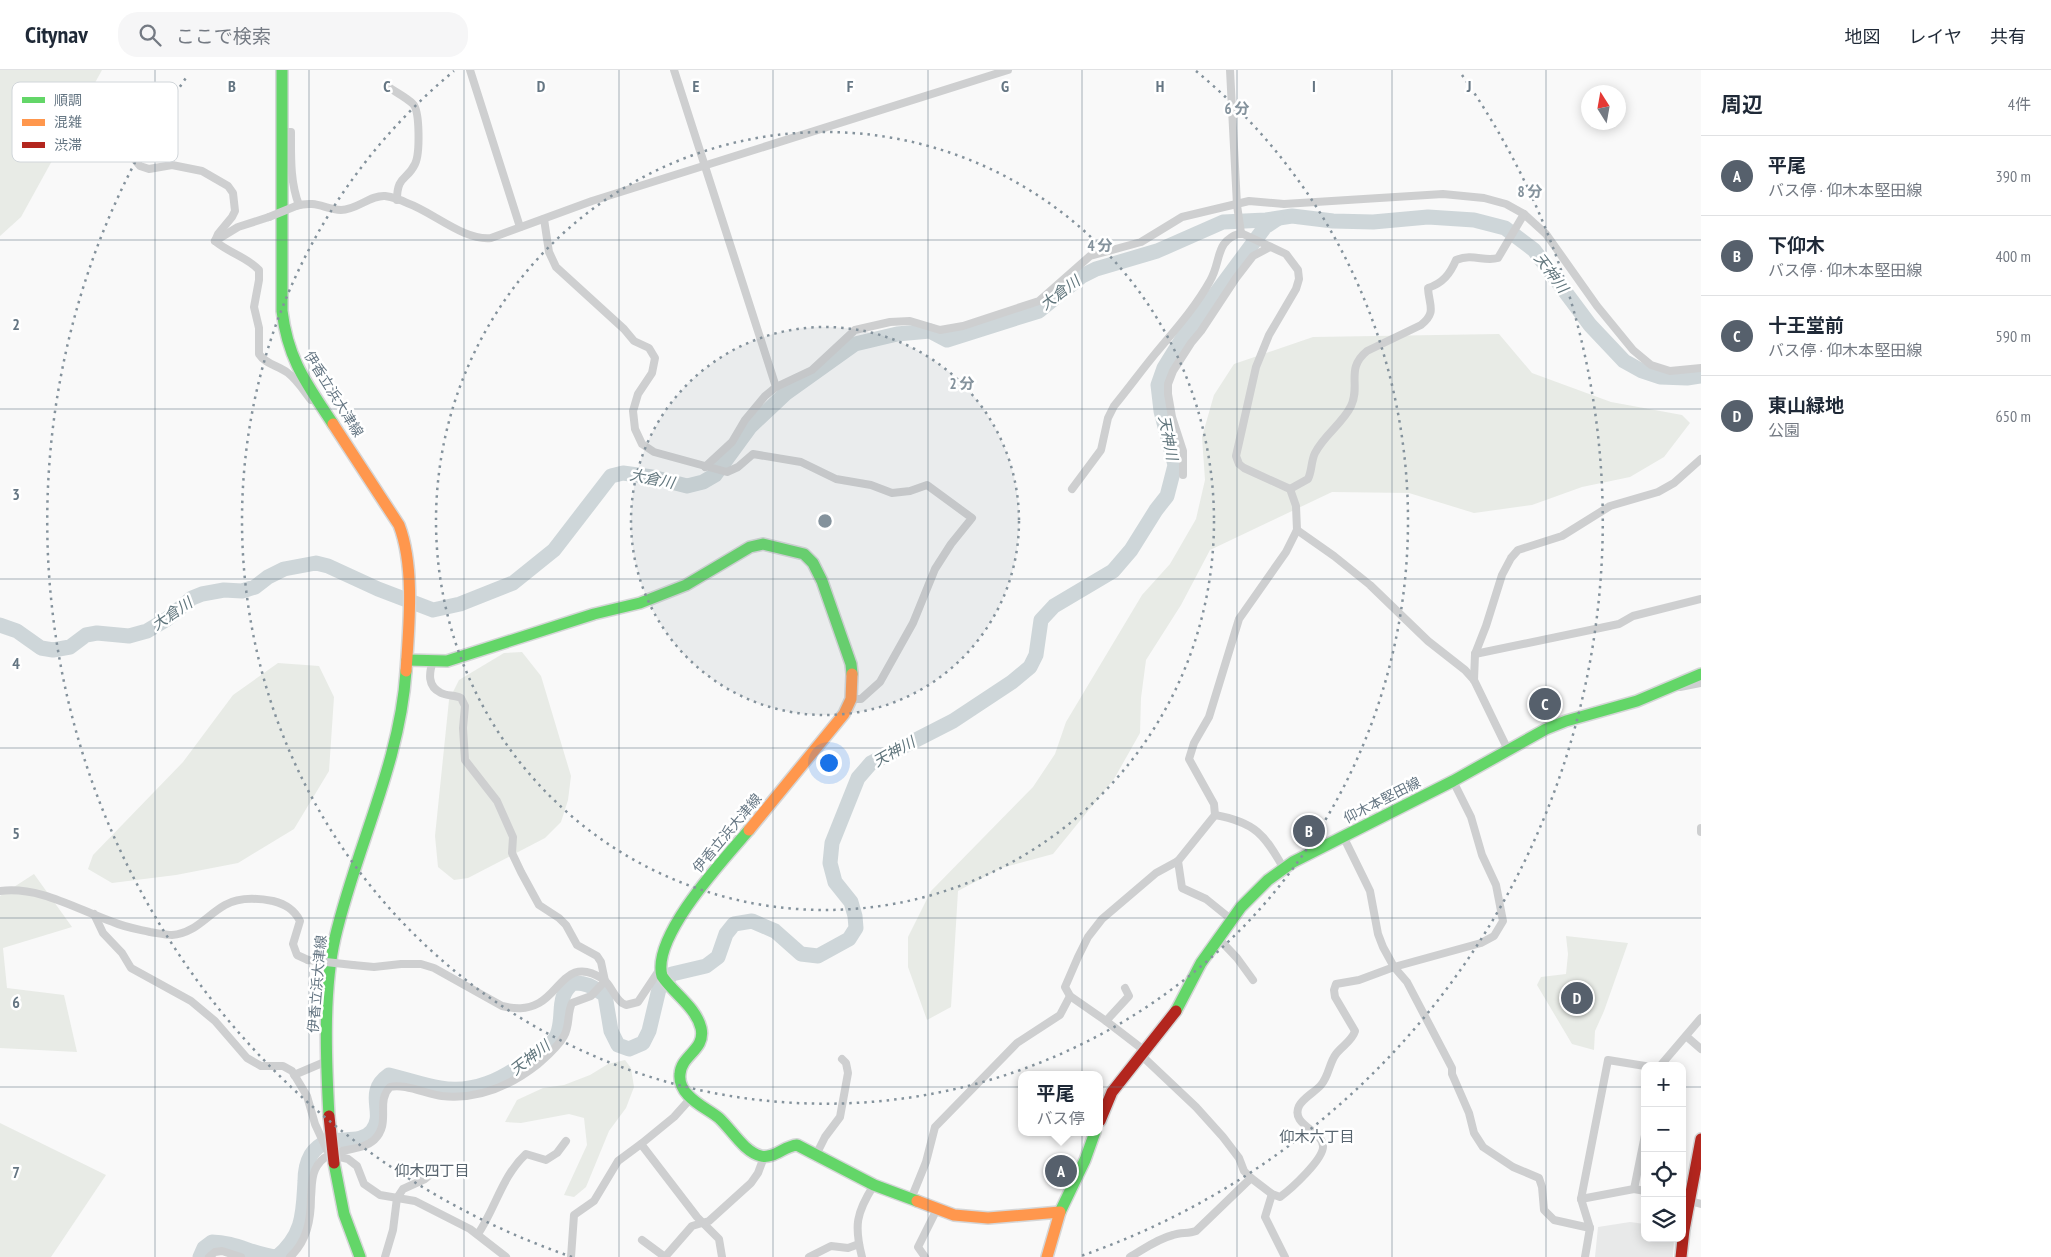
<!DOCTYPE html>
<html lang="ja">
<head>
<meta charset="utf-8">
<style>
  body { margin:0; font-family:"PT Sans Narrow","Noto Sans JP",sans-serif; background:#f6f6f7; color:#1f2937 }
  .controls { position:absolute; right:15px; bottom:15px; display:grid; overflow:hidden; border-radius:10px; box-shadow:0 2px 12px #0003 }
  .controls button { width:45px; height:45px; display:grid; place-items:center; padding:0; border:0; border-bottom:1px solid #e0e1e3; background:#fff; color:#1f2937; font:25px sans-serif }
  .compass { position:absolute; left:1581px; top:15px; width:45px; height:45px; border-radius:50%; background:#fff; box-shadow:0 2px 12px #0003; rotate:349deg }
  .you { position:absolute; left:828px; top:692px; width:18px; height:18px; margin:-12px; border:4px solid #fff; border-radius:50%; background:#1a73e8; box-shadow:0 0 0 8px #1a73e833 }
  .badge { display:grid; place-items:center; width:32px; height:32px; border-radius:50%; background:#56606c; color:#fff; font-size:16px; font-weight:700 }
  .pin { position:absolute; translate:-50% -50%; border:2px solid #fff; box-shadow:0 1px 5px #0006 }
  .popup { position:absolute; left:1018px; top:1001px; width:85px; height:65px; box-sizing:border-box; display:grid; place-content:center; border-radius:10px; background:#fff; filter:drop-shadow(0 1px 4px #0005); font-size:16px; white-space:nowrap; color:#747a83 }
  .popup b { font-size:19px; color:#1f2937 }
  .popup::after { content:''; position:absolute; left:50%; top:100%; margin-left:-10px; border:10px solid transparent; border-top-color:#fff }
  .list { margin:0; padding:0; list-style:none }
  h2 { display:flex; justify-content:space-between; align-items:center; height:65px; margin:0; padding:0 20px; font-size:21px }
  h2 small { font-size:16px; font-weight:400; color:#747a83 }
  .list li { display:grid; grid-template-columns:32px 1fr auto; gap:15px; align-items:center; box-sizing:border-box; height:80px; padding:0 20px; border-top:1px solid #e0e1e3 }
  .list b { display:block; font-size:19px; white-space:nowrap }
  .list p { margin:0; font-size:16px; white-space:nowrap; color:#747a83 }
  .list em { font-size:16px; font-style:normal; color:#747a83 }
  .icon { flex:none; width:28px; height:28px; fill:none; stroke:currentColor; stroke-width:2; stroke-linecap:round; stroke-linejoin:round }
  .map { position:relative; flex:none; width:1701px; height:1187px; overflow:hidden }
  header { display:flex; align-items:center; gap:30px; box-sizing:border-box; height:70px; padding:0 25px; background:#fff; border-bottom:1px solid #e0e1e3 }
  header strong { font-size:24px }
  nav { display:flex; gap:28px; margin-inline-start:auto; font-size:18px }
  .search { width:350px; height:45px; background:#f6f6f7; display:flex; align-items:center; gap:12px; box-sizing:border-box; padding:0 18px; border-radius:20px; color:#747a83; font-size:19px }
  main { display:flex }
  aside { flex:1; background:#fff }
  .map>svg:first-child { display:block }
  .built { fill:#e8e9e9 }
  .green { fill:#e8ebe6 }
  .lines { fill:none; stroke-linecap:round; stroke-linejoin:round }
  .river { stroke:#ced6d9; stroke-width:15 }
  .fast-casing { stroke:#d5d6d7; stroke-width:14 }
  .slow-casing { stroke:#d5d6d7; stroke-width:14 }
  .jam-casing { stroke:#d5d6d7; stroke-width:14 }
  .street { stroke:#cecfd0; stroke-width:8 }
  .fast { stroke:#63d668; stroke-width:11 }
  .slow { stroke:#ff974d; stroke-width:11 }
  .jam { stroke:#b3261e; stroke-width:11 }
  .jam-bridge-casing { stroke:#d5d6d7; stroke-width:14; stroke-linecap:butt }
  .street-bridge { stroke:#cecfd0; stroke-width:8 }
  .jam-bridge { stroke:#b3261e; stroke-width:11 }
  .grid { fill:none; stroke:#657683; stroke-width:1; stroke-opacity:0.55 }
  .ring { fill:none; stroke:#84929c; stroke-width:2.5; stroke-dasharray:2.5 5 }
  .labels { text-anchor:middle; stroke-width:5; stroke-linejoin:round; paint-order:stroke }
  .street-label { font-size:14px; fill:#657683; stroke:#fff }
  .water-label { font-size:15px; font-style:italic; fill:#60757c; stroke:#fff }
  .neighbourhood-label { font-size:15px; fill:#57646e; stroke:#fff }
  .key { fill:#fff; stroke:#d1d6da; stroke-width:1 }
  .key-label { font-size:14px; fill:#657683 }
  .grid-label { font-size:16px; text-anchor:middle; font-weight:bold; fill:#657683; stroke:#fff; stroke-width:5; stroke-linejoin:round; paint-order:stroke }
  .centre { fill:#84929c; stroke:#fff; stroke-width:2.5 }
  .ring-label { font-size:15px; text-anchor:middle; font-weight:bold; fill:#84929c; stroke:#fff; stroke-width:5; stroke-linejoin:round; paint-order:stroke }
</style>
</head>
<body>
<header>
<strong>Citynav</strong>
<div class="search"><svg class="icon" aria-label="search" viewBox="0 0 24 24"><circle cx="10" cy="10" r="6"/><path d="M15 15l6 6"/></svg>ここで検索</div>
<nav><a>地図</a><a>レイヤ</a><a>共有</a></nav>
</header>
<main>
<div class="map">
<svg width="1701" height="1187" viewBox="0 0 1701 1187">
  <rect width="100%" height="100%" fill="#f9f9f9"/>
  <polygon class="built" points="1630,1152 1645,1154 1645,1168 1674,1168 1673,1187 1595,1187 1598,1157"/>
  <g class="green">
    <polygon points="0,0 102,0 21,147 0,166"/>
    <polygon points="1499,264 1532,303 1611,332 1682,345 1690,353 1664,387 1630,407 1582,417 1532,435 1474,443 1409,423 1332,422 1210,480 1181,535 1146,590 1141,628 1140,663 1114,709 1053,784 1001,798 958,821 951,937 927,950 908,897 908,867 931,821 1033,717 1055,684 1066,652 1142,525 1170,494 1196,449 1205,410 1202,367 1214,325 1234,294 1313,267"/>
    <polygon points="522,582 541,606 571,706 568,730 561,752 545,768 468,808 454,810 438,797 435,766 449,630 459,610 504,583"/>
    <polygon points="278,593 319,596 334,627 329,701 294,759 238,793 176,805 112,813 88,799 93,785 183,692 233,625"/>
    <polygon points="34,804 72,857 3,878 7,918 64,925 77,982 0,978 0,826"/>
    <polygon points="1566,866 1628,873 1604,941 1595,961 1594,980 1572,974 1537,915 1541,907 1566,904 1568,884"/>
    <polygon points="625,990 631,998 634,1017 626,1038 609,1061 586,1117 574,1127 564,1125 587,1075 584,1048 569,1044 521,1053 505,1052 517,1030 543,1018 564,1015 590,1005 608,994"/>
    <polygon points="0,1053 106,1105 51,1187 0,1187"/>
  </g>
  <g class="lines">
    <g class="river">
      <polyline points="0,555 17,561 41,578 53,580 70,577 86,565 97,563 129,566 147,561 167,549 192,528 202,524 224,520 242,521 255,517 268,507 284,499 316,493 328,496 378,519 433,540 460,534 513,513 554,480 611,406 623,403 652,407 687,416 703,412 715,405 750,357 785,324 855,274 897,264 930,261 947,270 1039,241 1082,206 1096,199 1157,181 1223,152 1266,150 1292,146 1333,151 1373,152 1428,147 1474,150 1505,158 1534,180 1590,255 1624,291 1642,301 1660,307 1687,308 1701,306"/>
      <path d="M 200,1187 L 204,1178 L 212,1172 C 235,1172 254,1185 277,1187 C 304,1164 303,1143 305,1111 C 305,1103 307,1092 311,1085 C 327,1059 357,1079 372,1061 C 387,1043 363,1023 389,1005 C 406,1009 423,1015 440,1018 C 474,1024 503,1009 528,990 C 538,984 551,977 557,965 C 565,947 555,927 573,913 C 587,912 594,918 605,925 L 611,961 L 618,975 L 629,979 L 643,973 L 649,961 L 659,919 L 672,904 L 706,896 L 718,887 L 726,864 L 734,854 L 752,851 L 775,861 L 801,884 L 818,886 L 849,869 L 856,858 L 855,846 L 851,832 L 835,812 L 830,793 L 832,773 L 858,708 L 871,693 L 953,651 L 1012,612 L 1030,597 L 1036,585 L 1041,550 L 1054,536 L 1113,501 L 1131,480 L 1156,440 L 1167,426 L 1175,395 L 1161,341 L 1158,315 L 1164,298 L 1182,269 L 1265,157 L 1277,149"/>
    </g>
    <defs>
      <g id="fast">
        <path d="M 282,0 L 282,241 C 288,290 307,314 333,354"/>
        <polyline points="407,590 447,591 594,544 640,533 686,515 750,477 763,474 804,484 813,493 822,511 851,594 852,604"/>
        <path d="M 749,760 C 724,789 651,867 662,906 C 673,923 696,937 701,958 C 706,980 681,985 680,1004 C 679,1012 683,1020 688,1025 C 697,1035 709,1040 719,1048 C 732,1060 744,1082 761,1086 C 774,1089 784,1076 797,1075 L 874,1115 L 917,1131"/>
        <polyline points="1176,941 1201,893 1241,837 1268,810 1293,792 1453,711 1546,659 1566,651 1637,631 1701,604"/>
        <path d="M 329,1046 C 326,991 323,921 335,868 C 356,777 400,694 406,601"/>
        <polyline points="334,1093 344,1144 360,1187"/>
        <polyline points="1060,1142 1085,1090 1095,1062"/>
      </g>
      <g id="slow">
        <path d="M 333,354 L 399,455 C 415,497 409,556 406,601"/>
        <polyline points="749,760 844,644 851,629 852,604"/>
        <polyline points="917,1131 954,1145 988,1148 1060,1142 1047,1187"/>
      </g>
      <g id="jam">
        <polyline points="1100,1051 1112,1022 1176,941"/>
        <polyline points="1681,1187 1684,1160 1701,1069"/>
      </g>
    </defs>
    <use href="#fast" class="fast-casing"/>
    <use href="#slow" class="slow-casing"/>
    <use href="#jam" class="jam-casing"/>
    <g class="street">
      <polyline points="470,0 520,157"/>
      <polyline points="674,0 776,317"/>
      <polyline points="1230,0 1237,135 1241,163"/>
      <path d="M 387,16 C 395,22 406,27 413,34 C 420,41 420,84 415,94 C 407,111 397,105 397,130"/>
      <path d="M 138,22 L 140,20 C 153,20 165,24 166,38 L 154,51 L 143,56 L 137,65 L 132,73 L 132,81 L 135,90 L 140,96 L 149,99 L 172,95 L 202,101 L 228,116 L 233,123 L 235,141 L 232,147 L 218,164 L 215,171"/>
      <polyline points="111,38 143,56"/>
      <path d="M 282,62 L 291,62 C 291,87 290,112 299,135"/>
      <path d="M 296,136 C 316,130 324,139 341,140 C 357,140 370,125 385,126 C 392,127 401,130 407,133 C 433,142 464,171 491,168 L 592,131 L 1008,0"/>
      <polyline points="544,149 549,182 556,197 624,259 634,271 649,278 655,288 652,303 638,324 633,341 635,359 642,374 654,382 727,402 738,397 753,384 801,392 836,409 871,415 892,423 910,421 927,415 972,448 951,474 935,499 913,553 880,612 861,629 851,629"/>
      <path d="M 215,171 C 229,183 247,187 259,200 L 259,210 L 254,237 L 259,258 L 259,284 C 266,295 278,295 288,303 C 297,310 304,321 311,330 L 314,330"/>
      <polyline points="215,171 238,157 269,147"/>
      <polyline points="705,397 732,372 745,350 765,326 776,317 812,300 855,260 890,252 910,251 940,260 963,256 1039,231 1090,186 1141,172 1182,147 1249,131 1284,134 1443,124 1484,128 1506,134 1524,144 1546,164 1597,236 1633,280 1651,295 1670,301 1701,298"/>
      <polyline points="1183,405 1183,381 1172,347 1168,324 1168,314 1173,301 1191,273 1201,261 1236,208 1253,186 1270,177"/>
      <path d="M 1072,419 L 1101,380 L 1108,348 L 1114,336 C 1128,319 1141,301 1155,284 C 1174,261 1195,238 1210,211 C 1222,191 1214,171 1241,163 L 1286,184 L 1298,200 L 1299,209 L 1296,219 L 1269,265 L 1256,297 L 1236,386 L 1239,394 L 1244,398 L 1290,419 L 1296,436 L 1297,460 L 1286,482 L 1239,549 L 1209,647 L 1194,673 L 1189,689 L 1214,734 L 1215,745 L 1178,791 L 1156,803 L 1102,849 L 1088,867 L 1078,887 L 1065,917 L 1070,926 L 1106,951 L 1145,981"/>
      <path d="M 1290,419 L 1308,409 C 1312,401 1311,391 1315,383 C 1324,365 1343,353 1351,336 C 1361,315 1345,299 1367,281 L 1421,255 C 1437,242 1429,236 1428,218 C 1443,213 1450,204 1456,190 C 1473,183 1484,192 1498,188 L 1524,144"/>
      <polyline points="1297,460 1334,486 1370,515 1428,571 1465,600 1474,610 1508,680"/>
      <polyline points="1475,584 1619,554 1633,546 1701,529"/>
      <polyline points="1474,610 1475,584 1486,556 1502,505 1511,488 1518,480 1562,466 1610,436 1658,422 1674,413 1701,389"/>
      <polyline points="1680,617 1701,613"/>
      <path d="M 1215,745 C 1255,752 1265,765 1284,799"/>
      <polyline points="1701,758 1701,762"/>
      <polyline points="1343,766 1370,821 1378,864 1383,877 1394,897 1407,912 1452,998 1452,1004 1469,1043 1474,1063 1483,1077 1513,1097 1539,1108 1542,1117 1544,1140 1554,1150 1590,1158 1585,1187"/>
      <polyline points="1178,791 1182,818 1206,829 1232,850"/>
      <path d="M 0,821 C 40,816 76,839 113,852 C 124,857 137,859 150,862 C 157,863 165,865 172,865 C 194,864 207,845 225,835 C 239,827 257,828 273,831 C 285,834 294,839 300,851 L 293,874 L 297,885 L 308,890"/>
      <polyline points="94,844 103,863 122,883 131,898 191,931 215,951 247,988 261,996 283,996 292,1001 307,1026 315,1054 327,1080 332,1085 348,1089 357,1096 364,1114 380,1125 415,1131 470,1159 506,1187"/>
      <polyline points="1219,869 1237,888 1253,910"/>
      <path d="M 353,895 L 374,897 L 401,894 L 421,894 L 434,898 L 502,936 C 515,939 526,940 539,933 C 561,921 568,886 603,909 C 611,915 614,927 622,933 L 626,935 L 638,932 L 660,899"/>
      <polyline points="1106,951 1129,926 1125,918"/>
      <polyline points="1686,966 1701,979"/>
      <path d="M 1142,986 L 1196,1037 L 1223,1067 L 1239,1088 L 1244,1101 L 1251,1108 L 1272,1124 L 1280,1127 C 1291,1119 1324,1089 1323,1076 C 1322,1060 1290,1055 1299,1036 C 1303,1028 1315,1022 1321,1015 C 1329,1006 1329,993 1336,984 C 1342,976 1352,971 1355,961 L 1335,927 L 1334,920 L 1336,914 L 1359,910 L 1394,897 L 1481,873 L 1494,866 L 1503,851 L 1496,815 L 1482,785 L 1471,747 L 1453,711"/>
      <polyline points="1645,996 1608,990 1581,1129 1634,1119 1645,1121"/>
      <polyline points="1660,996 1701,948"/>
      <polyline points="294,1005 327,991"/>
      <polyline points="691,1028 674,1047 641,1074 697,1147 719,1169 722,1187"/>
      <polyline points="816,1085 825,1067 840,1047 848,1003 846,993 842,989"/>
      <polyline points="1634,1119 1645,1065"/>
      <polyline points="1272,1124 1265,1147 1285,1187"/>
      <polyline points="911,1129 926,1092 935,1057 1017,973 1060,945 1070,926"/>
      <polyline points="1581,1129 1590,1158"/>
      <polyline points="1682,1129 1701,1134"/>
      <path d="M 478,1164 C 496,1137 502,1106 526,1084 L 546,1090 L 557,1083 L 566,1071"/>
      <polyline points="642,1170 665,1187"/>
      <polyline points="209,1187 215,1182 222,1181 241,1187"/>
      <path d="M 290,1187 C 307,1171 311,1150 311,1127 C 312,1118 311,1109 315,1100 C 326,1074 357,1085 374,1070 C 392,1053 375,1032 390,1017 C 403,1013 427,1024 442,1026 C 479,1030 510,1016 538,994 C 547,986 558,977 564,966 C 570,956 567,943 572,933 L 591,926 L 605,911 L 601,892 L 597,886 L 577,875 L 566,855 L 559,848 L 539,835 L 521,802 L 512,783 L 513,767 L 497,731 L 465,690 L 463,658 L 465,636 L 461,628 C 455,625 447,626 441,623 C 427,616 429,603 433,591"/>
      <polyline points="385,1187 393,1160 397,1128 403,1119 425,1109 431,1104"/>
      <polyline points="571,1187 574,1145 594,1131 618,1091 641,1074"/>
      <polyline points="665,1187 692,1156 709,1151 751,1113 758,1103 764,1087"/>
      <polyline points="809,1187 831,1176 848,1178 859,1174"/>
      <path d="M 862,1187 C 854,1156 856,1143 874,1115"/>
      <polyline points="925,1187 918,1177 937,1139"/>
      <path d="M 1130,1187 C 1144,1179 1157,1169 1173,1165 C 1181,1162 1188,1164 1196,1161 L 1251,1108"/>
    </g>
    <use href="#fast" class="fast"/>
    <use href="#slow" class="slow"/>
    <use href="#jam" class="jam"/>
    <defs>
      <polyline id="jam-bridge" points="329,1046 334,1093"/>
    </defs>
    <use href="#jam-bridge" class="jam-bridge-casing"/>
    <g class="street-bridge">
      <polyline points="269,147 296,136"/>
      <polyline points="308,890 353,895"/>
    </g>
    <use href="#jam-bridge" class="jam-bridge"/>
  </g>
  <path class="grid" d="M 155,0 L 155,1187M 309,0 L 309,1187M 464,0 L 464,1187M 619,0 L 619,1187M 773,0 L 773,1187M 928,0 L 928,1187M 1082,0 L 1082,1187M 1237,0 L 1237,1187M 1392,0 L 1392,1187M 1546,0 L 1546,1187M 0,170 L 1701,170M 0,339 L 1701,339M 0,509 L 1701,509M 0,678 L 1701,678M 0,848 L 1701,848M 0,1017 L 1645,1017M 1682,1017 L 1701,1017"/>
  <circle cx="825" cy="451" r="194" fill="#84929c" fill-opacity=".12"/>
  <g class="ring">
    <circle cx="825" cy="451" r="194"/>
    <circle cx="825" cy="451" r="389"/>
    <path d="M1196 1A583 583 0 1 1 454 1"/>
    <path d="M572 1187A778 778 0 0 1 188 5M1462 5A778 778 0 0 1 1078 1187"/>
  </g>
  <g class="labels">
    <g class="street-label">
      <text transform="translate(334 324) rotate(58)" y="5">伊香立浜大津線</text>
      <text transform="translate(1382 730) rotate(-27)" y="5">仰木本堅田線</text>
      <text transform="translate(727 763) rotate(-50)" y="5">伊香立浜大津線</text>
      <text transform="translate(317 914) rotate(-85)" y="5">伊香立浜大津線</text>
    </g>
    <g class="water-label">
      <text transform="translate(1551 203) rotate(53)" y="5">天神川</text>
      <text transform="translate(1060 223) rotate(-37)" y="5">大倉川</text>
      <text transform="translate(1168 368) rotate(79)" y="5">天神川</text>
      <text transform="translate(652 409) rotate(11)" y="5">大倉川</text>
      <text transform="translate(172 544) rotate(-34)" y="5">大倉川</text>
      <text transform="translate(894 682) rotate(-29)" y="5">天神川</text>
      <text transform="translate(530 988) rotate(-38)" y="5">天神川</text>
    </g>
    <g class="neighbourhood-label">
      <text x="1317" y="1072">仰木六丁目</text>
      <text x="432" y="1106">仰木四丁目</text>
    </g>
  </g>
  <rect x="12" y="12" width="166" height="80" rx="8" class="key"/>
  <rect x="22" y="27" width="23" height="6" fill="#63d668"/>
  <rect x="22" y="49" width="23" height="7" fill="#ff974d"/>
  <rect x="22" y="72" width="23" height="6" fill="#b3261e"/>
  <g class="key-label">
    <text x="54" y="35">順調</text>
    <text x="54" y="57">混雑</text>
    <text x="54" y="80">渋滞</text>
  </g>
  <g class="grid-label">
    <text x="232" y="22">B</text>
    <text x="387" y="22">C</text>
    <text x="541" y="22">D</text>
    <text x="696" y="22">E</text>
    <text x="850" y="22">F</text>
    <text x="1005" y="22">G</text>
    <text x="1160" y="22">H</text>
    <text x="1314" y="22">I</text>
    <text x="1469" y="22">J</text>
    <text x="16" y="260">2</text>
    <text x="16" y="430">3</text>
    <text x="16" y="599">4</text>
    <text x="16" y="769">5</text>
    <text x="16" y="938">6</text>
    <text x="16" y="1108">7</text>
  </g>
  <circle cx="825" cy="451" r="8" class="centre"/>
  <g class="ring-label">
    <text x="1237" y="44">6 分</text>
    <text x="1530" y="127">8 分</text>
    <text x="1100" y="181">4 分</text>
    <text x="962" y="319">2 分</text>
  </g>
</svg>
<div class="controls">
<button>+</button>
<button>−</button>
<button><svg class="icon" aria-label="locate" viewBox="0 0 24 24"><circle cx="12" cy="12" r="6"/><path d="M12 2v4M12 18v4M2 12h4M18 12h4"/></svg></button>
<button><svg class="icon" aria-label="layers" viewBox="0 0 24 24"><path d="M12 4l9 5-9 5-9-5zM3 14l9 5 9-5"/></svg></button>
</div>
<svg class="compass" viewBox="-18 -18 36 36"><path d="M0-13l5 13h-10z" fill="#e53935"/><path d="M0 13l5-13h-10z" fill="#747a83"/></svg>
<div class="you"></div>
<div class="pin badge" style="left:1061px;top:1101px">A</div>
<div class="popup"><b>平尾</b>バス停</div>
<div class="pin badge" style="left:1309px;top:761px">B</div>
<div class="pin badge" style="left:1545px;top:634px">C</div>
<div class="pin badge" style="left:1577px;top:928px">D</div>
</div>
<aside>
<h2>周辺<small>4件</small></h2>
<ul class="list">
<li><span class="badge">A</span><div><b>平尾</b><p>バス停 · 仰木本堅田線</p></div><em>390 m</em></li>
<li><span class="badge">B</span><div><b>下仰木</b><p>バス停 · 仰木本堅田線</p></div><em>400 m</em></li>
<li><span class="badge">C</span><div><b>十王堂前</b><p>バス停 · 仰木本堅田線</p></div><em>590 m</em></li>
<li><span class="badge">D</span><div><b>東山緑地</b><p>公園</p></div><em>650 m</em></li>
</ul>
</aside>
</main>
</body>
</html>
